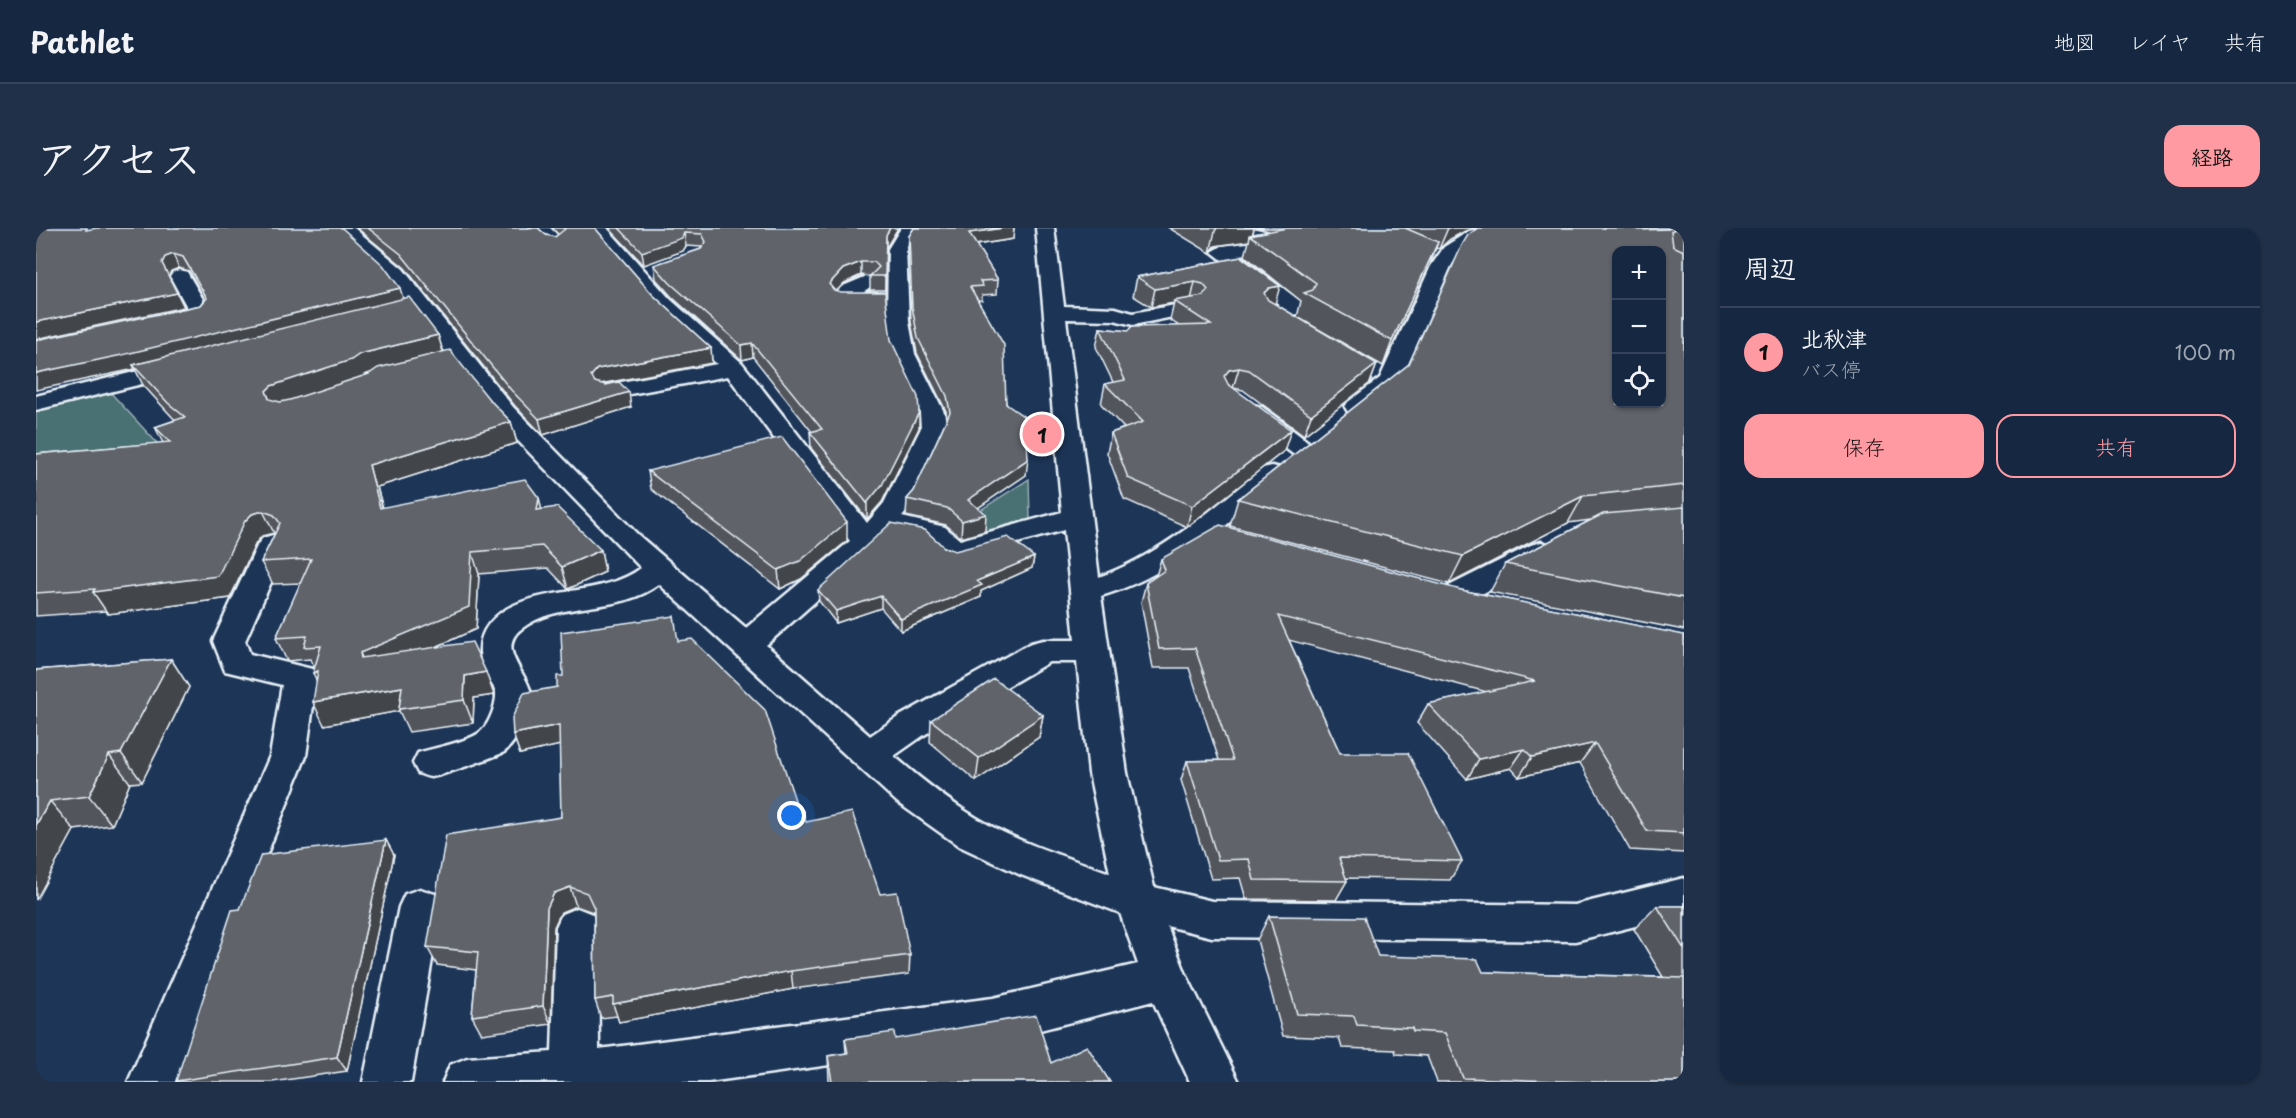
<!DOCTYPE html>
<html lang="ja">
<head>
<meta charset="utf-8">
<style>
  body { margin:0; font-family:"Playpen Sans","Klee One",sans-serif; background:#1f3048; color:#f1f3f6 }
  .controls { position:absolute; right:18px; top:18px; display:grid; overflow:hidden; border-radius:12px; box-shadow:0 2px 4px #0004 }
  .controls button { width:54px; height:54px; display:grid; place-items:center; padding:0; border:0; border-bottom:2px solid #35445a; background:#162841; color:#f1f3f6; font:30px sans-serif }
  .you { position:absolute; left:756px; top:588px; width:21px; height:21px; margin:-15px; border:4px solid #fff; border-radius:50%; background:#1a73e8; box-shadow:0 0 0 9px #1a73e833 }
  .badge { display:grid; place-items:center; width:39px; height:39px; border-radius:50%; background:#ff9aa2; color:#111; font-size:20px; font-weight:700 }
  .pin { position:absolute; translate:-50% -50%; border:3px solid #fff; box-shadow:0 2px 6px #0006 }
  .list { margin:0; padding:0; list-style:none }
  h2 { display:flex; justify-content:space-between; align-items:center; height:78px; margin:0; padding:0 24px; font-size:26px }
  h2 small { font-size:20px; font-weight:400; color:#9ea6b1 }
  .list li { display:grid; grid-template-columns:39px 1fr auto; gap:18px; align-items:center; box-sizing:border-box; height:90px; padding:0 24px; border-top:2px solid #35445a }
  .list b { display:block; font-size:22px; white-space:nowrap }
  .list p { margin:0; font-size:20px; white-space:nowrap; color:#9ea6b1 }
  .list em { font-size:20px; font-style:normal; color:#9ea6b1 }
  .actions { display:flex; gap:12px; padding:18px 24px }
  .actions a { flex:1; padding:14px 0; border:2px solid #ff9aa2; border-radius:18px; text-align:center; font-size:21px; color:#ff9aa2 }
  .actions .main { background:#ff9aa2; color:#111 }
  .icon { flex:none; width:33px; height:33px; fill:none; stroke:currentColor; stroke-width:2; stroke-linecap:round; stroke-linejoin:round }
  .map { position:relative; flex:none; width:1648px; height:854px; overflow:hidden; border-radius:18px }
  header { display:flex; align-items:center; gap:36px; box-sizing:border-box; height:84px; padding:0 30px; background:#162841; border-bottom:2px solid #35445a }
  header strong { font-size:28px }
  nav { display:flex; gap:33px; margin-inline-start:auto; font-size:21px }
  .intro { display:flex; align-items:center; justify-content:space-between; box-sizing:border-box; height:144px; padding:0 36px }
  h1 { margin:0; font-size:42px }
  .button { padding:15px 27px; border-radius:18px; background:#ff9aa2; color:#111; font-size:21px; font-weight:700 }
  main { display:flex; gap:36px; padding:0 36px }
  aside { flex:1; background:#162841; border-radius:18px; box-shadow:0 2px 4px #0004 }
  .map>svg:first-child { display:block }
  .green { fill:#4a6f72; stroke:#99b0b5; stroke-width:1.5 }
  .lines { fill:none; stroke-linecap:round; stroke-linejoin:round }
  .minor-casing { stroke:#e8f1f8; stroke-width:5 }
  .minor { fill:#1d3557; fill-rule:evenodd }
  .wall { fill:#53555b; stroke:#e8f1f8; stroke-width:1.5 }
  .shaded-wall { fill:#43454a; stroke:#e8f1f8; stroke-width:1.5 }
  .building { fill:#60636a; stroke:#e8f1f8; stroke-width:1.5; fill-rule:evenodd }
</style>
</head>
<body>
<header>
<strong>Pathlet</strong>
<nav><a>地図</a><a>レイヤ</a><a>共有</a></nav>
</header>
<div class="intro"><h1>アクセス</h1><a class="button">経路</a></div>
<main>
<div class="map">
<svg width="1648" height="854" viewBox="0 0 1648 854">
  <rect width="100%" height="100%" fill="#1d3557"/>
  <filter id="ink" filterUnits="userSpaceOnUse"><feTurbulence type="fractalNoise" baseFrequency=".0167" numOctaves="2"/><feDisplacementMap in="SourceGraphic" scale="12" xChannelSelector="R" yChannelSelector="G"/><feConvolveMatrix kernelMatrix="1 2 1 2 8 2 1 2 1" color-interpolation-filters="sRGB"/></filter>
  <g filter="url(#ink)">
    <g class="green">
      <polygon points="73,163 132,227 0,249 0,181"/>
      <polygon points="993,251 994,292 946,308 939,308 921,297"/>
    </g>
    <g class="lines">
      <defs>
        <g id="minor">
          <path d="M 298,0 L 318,0 L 367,41 L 477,179 L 601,306 L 710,400 L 814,313 L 692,148 L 572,170 L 564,168 L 560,163 L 564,158 L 681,136 L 620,79 L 552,0 L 571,0 L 634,71 L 706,135 L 831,295 L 848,275 L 885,200 L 884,184 L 857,126 L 851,94 L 852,21 L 865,0 L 883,0 L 870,21 L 873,94 L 879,126 L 908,184 L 911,200 L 875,278 L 866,289 L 909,299 L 924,312 L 1026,284 L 1000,0 L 1018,0 L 1028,78 L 1079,80 L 1097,85 L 1155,74 L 1162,76 L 1165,80 L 1162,84 L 1097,97 L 1078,92 L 1030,91 L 1063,349 C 1125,327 1176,281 1227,240 L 1236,238 L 1245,240 L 1249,246 C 1241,258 1226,267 1215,277 C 1169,315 1123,351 1065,368 L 1091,545 L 1118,659 L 1176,673 L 1539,677 L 1648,650 L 1648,686 L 1539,713 L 1176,709 L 1131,698 L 1149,744 L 1203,854 L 1154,854 L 1117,773 L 957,814 L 672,854 L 407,854 L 414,837 L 431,830 L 516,824 L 520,699 L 526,686 L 541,680 L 556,686 L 562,699 L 563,821 L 957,770 L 1102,736 L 1084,685 L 985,647 L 923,618 L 861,574 L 623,356 C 584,387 523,371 485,401 C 461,420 489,443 494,462 C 498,479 481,514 468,524 C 464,527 401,549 395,549 C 391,549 386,546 382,545 L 377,535 L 382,525 C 398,520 431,514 443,505 C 453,498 461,476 460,464 C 459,460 455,455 453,452 C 443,433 439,414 453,396 C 485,355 564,372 605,340 L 459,189 L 353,49 ZM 1028,302 L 1039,412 L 1007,412 L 995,415 L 862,489 L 834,508 L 730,417 L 840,320 L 854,304 L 889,311 L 909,329 L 919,332 ZM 1013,434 L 1041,434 L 1053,545 L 1074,645 C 1033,630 989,617 951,596 C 918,578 887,553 858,528 L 888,507 Z"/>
          <polygon points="494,0 514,0 529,14 520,20 513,18"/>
          <path d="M 1210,0 L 1225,0 L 1245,17 L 1236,23 L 1203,27 L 1268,76 L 1271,80 L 1268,84 L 1254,88 L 1271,100 L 1268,105 C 1254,108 1233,97 1224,85 L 1228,81 L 1244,77 L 1176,24 L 1186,18 L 1220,14 L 1208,3 Z"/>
          <polygon points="1438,0 1460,0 1422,27 1415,38 1362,159 1330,184 1321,186 1312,184 1309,179 1312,174 1344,150 1395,38 1408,19"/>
          <path d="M 144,42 L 151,44 L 175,85 L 171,89 C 156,93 136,101 120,98 L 117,93 L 120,88 L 152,81 L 134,48 L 137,44 Z"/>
          <polygon points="831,48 838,50 841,54 827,64 848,66 851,70 848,74 799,74 796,70 805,59"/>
          <polygon points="147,132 155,134 159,139 155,144 0,182 0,168"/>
          <polygon points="1217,177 1226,179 1275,216 1279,221 1275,226 1266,229 1257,226 1208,189 1205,184 1208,179"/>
          <polygon points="237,307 247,310 252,316 209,413 214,426 276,441 281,449 270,528 140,854 92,854 234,528 246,457 189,443 177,413 222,316 227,310"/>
          <polygon points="1505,314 1515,317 1520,323 1515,329 1427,376 1416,379 1405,376 1401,369 1405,362 1495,317"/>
          <polygon points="384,661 399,666 405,679 375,854 327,854 363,679 369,666"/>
        </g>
      </defs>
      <use href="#minor" class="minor-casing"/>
      <use href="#minor" class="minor"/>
    </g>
    <g class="wall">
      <polygon points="0,0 367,70 402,107 407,124 475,194 481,215 341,259 347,280 503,270 505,281 565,322 569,344 532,361 512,340 443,346 440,401 400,419 458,467 438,470 437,495 373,504 363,483 288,497 278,440 274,431 251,433 240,410 265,355 237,356 225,334 239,305 238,305 226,308 220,315 194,370 72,386 70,383 0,388 0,226 127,215 119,199 139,192 107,157 99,141 0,112 165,77 169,71 153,43 143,40 135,43 132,48 148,79"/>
      <polygon points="321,0 502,0 510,7 519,9 522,6 516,0 559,0 616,66 675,120 676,135 565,156 595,179 507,207 479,178 369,40"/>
      <polygon points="573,0 862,0 850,20 849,62 834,62 834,48 825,47 808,55 801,63 855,112 883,184 883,200 846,274 831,291 775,220 774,204 776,204 717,129 706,132 636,69 620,51 618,37 665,21 666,19 650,18 647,23 608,37"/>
      <polygon points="878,0 978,0 977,11 940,17 962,52 961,66 946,67 946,72 942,72 990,247 942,280 949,303 925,310 910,297 870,288 871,271 878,263 911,190 910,183 881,125 875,94 872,22 873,8"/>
      <polygon points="1133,0 1218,0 1217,6 1233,3 1219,0 1648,0 1648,402 1454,364 1469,336 1555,292 1532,295 1413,356 1194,298 1202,271 1373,136 1441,0 1429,3 1414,11 1403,21 1400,20 1394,36 1347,138 1261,89 1265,73 1209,28 1213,13 1179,18 1174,25"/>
      <polygon points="1205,29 1239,76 1341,136 1334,155 1268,207 1207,162 1197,160 1248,223 1151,299 1088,271 1071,225 1075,205 1088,200 1065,176 1069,156 1077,154 1060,119 1064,100 1092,103 1143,98 1134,92 1138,75 1115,79 1097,68 1101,49"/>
      <polygon points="612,243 811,313 765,351 744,361 615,261"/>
      <polygon points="908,319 919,323 998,329 996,340 945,363 945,369 865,403 845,380 800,395 783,373 782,362"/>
      <polygon points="1125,331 1425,362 1648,407 1648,625 1594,622 1544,535 1483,549 1475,540 1431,551 1381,495 1392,476 1451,464 1253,412 1304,525 1426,633 1414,652 1309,650 1311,653 1300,672 1210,671 1204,650 1175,651 1145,552 1151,533 1183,532 1153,440 1117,440 1105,374 1110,355 1120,348"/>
      <polygon points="642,413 770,594 844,666 874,727 873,746 757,761 583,794 581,788 565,790 559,772 558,687 557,684 540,678 525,684 518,699 515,796 446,806 436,788 440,742 401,737 391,719 525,589 524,517 484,526 477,506 521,459 527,448"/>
      <polygon points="135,431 153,459 106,554 94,555 76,597 38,602 0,672 0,442"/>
      <polygon points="1007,487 1003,509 940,553 894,514 895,492"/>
      <polygon points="350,612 358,627 311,843 236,854 141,854 140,853 204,681"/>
      <polygon points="1621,678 1648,678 1648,854 1401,854 1391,828 1360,826 1359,822 1306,820 1303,810 1247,808 1221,712 1233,688 1342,728 1447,744 1627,749 1598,701"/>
      <polygon points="809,811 859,811 1015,835 1074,854 793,854 792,828 810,825"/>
    </g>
    <g class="shaded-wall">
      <polygon points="854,0 862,0 850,20 849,62 850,7"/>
      <polygon points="967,0 978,0 977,11 932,18 933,5"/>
      <polygon points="1181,0 1218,0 1216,8 1214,7 1213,13 1179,18 1174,25 1179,3"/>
      <polygon points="1412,0 1443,0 1429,3 1414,11 1403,21"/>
      <polygon points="648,5 650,18 647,23 608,37 606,24"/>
      <polygon points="1402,14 1394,36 1347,138 1356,113"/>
      <polygon points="137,26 143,40 135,43 132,49 126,35 129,29"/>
      <polygon points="825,34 825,47 808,55 794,70 793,56 807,41"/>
      <polygon points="1159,54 1155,72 1138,73 1138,75 1115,79 1119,61"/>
      <polygon points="1244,58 1239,76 1227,79 1228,65 1233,60"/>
      <polygon points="364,60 368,74 97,137 99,141 94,142 0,162 0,145"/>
      <polygon points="141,65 148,79 0,111 0,94"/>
      <polygon points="402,107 408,127 331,146 322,152 239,184 230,163 235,158 324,126"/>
      <polygon points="716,115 717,129 706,132 705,117"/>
      <polygon points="675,120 676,135 564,156 558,163 555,148 561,141"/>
      <polygon points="1341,136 1334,155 1268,207 1275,187"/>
      <polygon points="1203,140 1197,160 1188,162 1188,148 1193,142"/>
      <polygon points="593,164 595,179 507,207 503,191"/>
      <polygon points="883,184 883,200 846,274 831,291 831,275"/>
      <polygon points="475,194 481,215 341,259 352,302 344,280 333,237"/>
      <polygon points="1255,202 1248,223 1151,299 1156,278"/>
      <polygon points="992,231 990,247 930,288 932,272"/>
      <polygon points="1547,268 1532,295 1413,356 1427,328"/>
      <polygon points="503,270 508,292 501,282"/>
      <polygon points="227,283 238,305 226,308 220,315 194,370 72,386 57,364 209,293 216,286"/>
      <polygon points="950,286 949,303 925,310 926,293"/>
      <polygon points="811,294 811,313 765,351 744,361 742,342"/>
      <polygon points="565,322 569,344 532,361 526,339"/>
      <polygon points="436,324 443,346 440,401 334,448 324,425"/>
      <polygon points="998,329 996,340 945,363 945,369 865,403 865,391 941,353"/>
      <polygon points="845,368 845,380 800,395 800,383"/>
      <polygon points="135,431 153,459 106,554 85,525"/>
      <polygon points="282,443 288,468 277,445"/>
      <polygon points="450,444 458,467 438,470 437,495 428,472 429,448"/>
      <polygon points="366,459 363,481 363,483 288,497 277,474"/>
      <polygon points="1007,487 1003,509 940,553 943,530"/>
      <polygon points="523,497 529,516 484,526 477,506"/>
      <polygon points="1559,515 1544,535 1483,549 1496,529"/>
      <polygon points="1488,521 1475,540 1431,551 1443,531"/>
      <polygon points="73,527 94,555 76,597 53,568"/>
      <polygon points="14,573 38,602 0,672 0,597"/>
      <polygon points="350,612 358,627 311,843 301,829"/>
      <polygon points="534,659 540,678 525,684 518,699 515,796 507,778 511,680 518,665"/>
      <polygon points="755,743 757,761 583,794 577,776"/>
    </g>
    <g class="building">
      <polygon points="0,0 51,0 50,2 61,0 306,0 347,37 364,60 86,127 0,145 0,112 165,77 171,70 147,29 137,26 129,29 126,35 141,65 0,94"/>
      <polygon points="332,0 502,0 510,7 519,9 529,1 528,0 559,0 616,66 675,120 561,141 555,148 559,154 570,157 583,154 593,164 503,191 475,162 365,26"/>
      <polygon points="583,0 854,0 850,7 849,48 834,48 843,39 838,34 825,34 807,41 793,56 798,62 805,64 849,64 855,112 882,169 883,184 846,257 831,275 774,204 786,201 716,115 705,117 634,55 618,37 665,21 670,14 666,6 648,5 646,10 606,24"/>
      <polygon points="878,0 967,0 933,5 962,52 944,53 947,58 934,59 968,117 970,176 990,190 992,231 932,272 950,286 926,293 911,280 871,271 878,263 914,184 911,168 882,110 876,79 873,8"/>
      <polygon points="1251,0 1369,0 1402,14 1356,113 1268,65 1277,62 1280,55 1214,7"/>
      <path d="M 1442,0 L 1597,0 L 1603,2 L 1632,1 L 1631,0 L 1648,0 L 1648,5 L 1639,1 L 1635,3 L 1637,18 L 1648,23 L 1648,257 L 1547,268 L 1427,328 L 1202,271 L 1373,136 L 1426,17 L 1432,7 ZM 1581,22 L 1626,22 L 1626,176 L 1581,176 Z"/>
      <polygon points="1205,29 1244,58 1233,60 1228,65 1232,72 1341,136 1275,187 1213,142 1203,140 1193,142 1188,148 1192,156 1255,202 1156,278 1092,250 1075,205 1107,194 1069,156 1089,152 1064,100 1092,103 1095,99 1175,97 1138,73 1167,68 1172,62 1167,56 1159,54 1119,61 1101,49"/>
      <polygon points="373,69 402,107 324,126 315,132 235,158 230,163 233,171 244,174 254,172 333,146 342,140 414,122 452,170 475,194 333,237 344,280 489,251 503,270 501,282 521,279 565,322 526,339 506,318 436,324 433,379 324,425 325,430 436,414 450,444 429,448 428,472 363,481 366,459 277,474 282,443 277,445 285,418 268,419 271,408 240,410 275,331 225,334 244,295 238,287 227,283 216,286 209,293 182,348 57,364 59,361 0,365 0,226 134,214 119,199 149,189 132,175 97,137"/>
      <polygon points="746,209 811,294 764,333 742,342 612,243"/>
      <polygon points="1648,279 1648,370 1469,336 1567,286"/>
      <polygon points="855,295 889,302 908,319 919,323 972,309 998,329 941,353 946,357 865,391 845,368 800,383 782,362"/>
      <polygon points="1184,297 1425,362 1648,407 1648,605 1611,603 1559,515 1496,529 1488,521 1443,531 1392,476 1499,453 1242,388 1304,525 1372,525 1426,633 1303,630 1311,653 1218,652 1213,631 1182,632 1151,533 1197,532 1159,420 1123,421 1110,355 1129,342 1125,331"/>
      <polygon points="638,388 642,413 656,411 729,482 763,584 767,583 770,594 816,584 844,666 861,664 874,727 755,743 577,776 577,769 559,772 558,680 551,665 534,659 518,665 511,680 507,778 436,788 442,724 391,719 410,607 525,589 523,497 477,506 476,490 488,465 521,459 521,448 527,448 525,404"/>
      <polygon points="135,431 85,525 73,527 53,568 14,573 0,597 0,442"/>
      <polygon points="958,451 1007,487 943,530 895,492"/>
      <polygon points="350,612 301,829 140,853 196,682 204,681 225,627"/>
      <polygon points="1621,678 1648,678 1648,721"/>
      <polygon points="1233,688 1328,689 1342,728 1441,731 1447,744 1648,750 1648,854 1559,854 1427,850 1409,805 1377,803 1376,800 1321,797 1318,788 1261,786"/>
      <polygon points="1000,787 1015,835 1051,818 1074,854 796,854 792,828 812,825 809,811 858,804 859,811"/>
    </g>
  </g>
</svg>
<div class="controls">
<button>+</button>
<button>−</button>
<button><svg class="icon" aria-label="locate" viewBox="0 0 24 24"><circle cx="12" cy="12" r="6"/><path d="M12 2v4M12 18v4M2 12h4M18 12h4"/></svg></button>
</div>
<div class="you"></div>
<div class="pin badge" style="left:1006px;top:206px">1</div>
</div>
<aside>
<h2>周辺<small></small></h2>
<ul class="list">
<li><span class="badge">1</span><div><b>北秋津</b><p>バス停</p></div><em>100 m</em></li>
</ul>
<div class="actions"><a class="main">保存</a><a>共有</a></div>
</aside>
</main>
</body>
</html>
